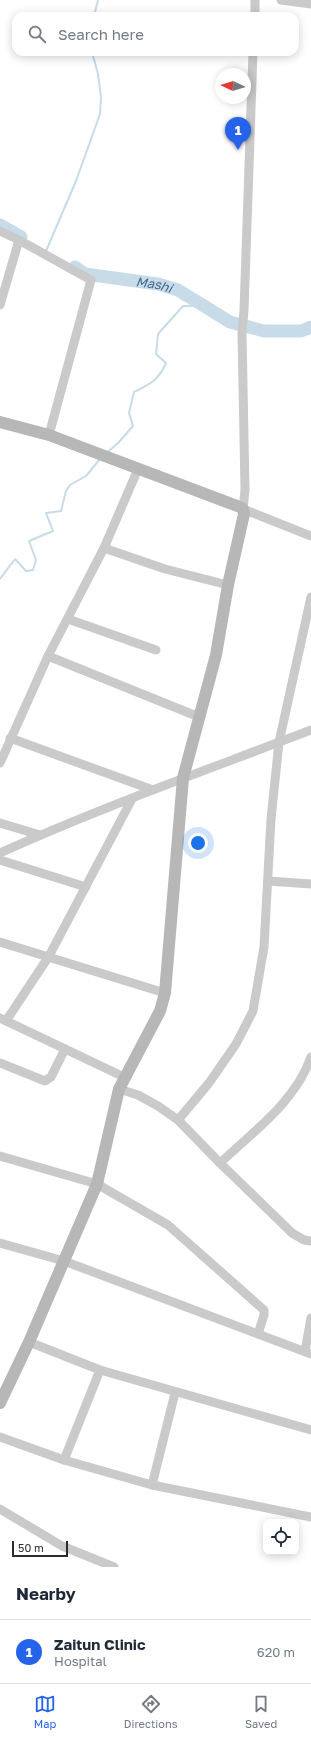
<!DOCTYPE html>
<html lang="en">
<head>
<meta charset="utf-8">
<style>
  body { margin:0; font-family:"Golos Text",sans-serif; background:#f6f6f7; color:#1f2937 }
  .controls { position:absolute; right:12px; bottom:12px; display:grid; overflow:hidden; border-radius:8px; box-shadow:0 2px 10px #0003 }
  .controls button { width:36px; height:36px; display:grid; place-items:center; padding:0; border:0; border-bottom:1px solid #e0e1e3; background:#fff; color:#1f2937; font:20px sans-serif }
  .compass { position:absolute; left:215px; top:68px; width:36px; height:36px; border-radius:50%; background:#fff; box-shadow:0 2px 10px #0003; rotate:274deg }
  .scale { position:absolute; left:12px; bottom:10px; width:56px; box-sizing:border-box; padding-left:4px; border:2px solid #2d2d2d; border-top:0; font-size:11px; line-height:14px; white-space:nowrap; color:#2d2d2d; -webkit-text-stroke:3px #fff; paint-order:stroke }
  .you { position:absolute; left:198px; top:843px; width:14px; height:14px; margin:-10px; border:3px solid #fff; border-radius:50%; background:#1a73e8; box-shadow:0 0 0 6px #1a73e833 }
  .badge { display:grid; place-items:center; width:26px; height:26px; border-radius:50%; background:#2563eb; color:#fff; font-size:13px; font-weight:700 }
  .pin { position:absolute; translate:-50% -33px; filter:drop-shadow(0 1px 2px #0008) }
  .pin::after { content:''; position:absolute; top:21px; width:14px; height:12px; background:inherit; clip-path:polygon(0 0,100% 0,50% 100%) }
  .list { margin:0; padding:0; list-style:none }
  h2 { display:flex; justify-content:space-between; align-items:center; height:52px; margin:0; padding:0 16px; font-size:17px }
  h2 small { font-size:13px; font-weight:400; color:#747a83 }
  .list li { display:grid; grid-template-columns:26px 1fr auto; gap:12px; align-items:center; box-sizing:border-box; height:64px; padding:0 16px; border-top:1px solid #e0e1e3 }
  .list b { display:block; font-size:15px; white-space:nowrap }
  .list p { margin:0; font-size:13px; white-space:nowrap; color:#747a83 }
  .list em { font-size:13px; font-style:normal; color:#747a83 }
  .icon { flex:none; width:22px; height:22px; fill:none; stroke:currentColor; stroke-width:2; stroke-linecap:round; stroke-linejoin:round }
  .map { position:relative; flex:none; width:311px; height:1567px; overflow:hidden }
  .search { position:absolute; background:#fff; box-shadow:0 2px 10px #0003; left:12px; right:12px; top:12px; height:44px; display:flex; align-items:center; gap:10px; box-sizing:border-box; padding:0 14px; border-radius:12px; color:#747a83; font-size:15px }
  .sheet { height:116px; background:#fff }
  nav { display:flex; justify-content:space-around; align-items:center; box-sizing:border-box; height:56px; border-top:1px solid #e0e1e3; background:#fff; font-size:11px; color:#747a83 }
  nav a { display:grid; justify-items:center; gap:2px }
  nav .on { color:#2563eb }
  .map>svg:first-child { display:block }
  .lines { fill:none; stroke-linecap:round; stroke-linejoin:round }
  .stream { stroke:#c8dbe9; stroke-width:2 }
  .river { stroke:#c8dbe9; stroke-width:13 }
  .street { stroke:#cacaca; stroke-width:9 }
  .secondary { stroke:#b7b7b7; stroke-width:12 }
  .labels { text-anchor:middle; stroke-width:4; stroke-linejoin:round; paint-order:stroke }
  .water-label { font-size:13px; font-style:italic; fill:#40698b; stroke:#fff }
</style>
</head>
<body>
<div class="map">
<svg width="311" height="1567" viewBox="0 0 311 1567">
  <rect width="100%" height="100%" fill="#fff"/>
  <g class="lines">
    <g class="stream">
      <polyline points="94,16 98,0"/>
      <polyline points="46,251 76,181 100,114 101,97 98,74 92,52"/>
      <path d="M 108,452 L 119,442 L 133,426 L 129,413 L 134,392 C 150,384 159,380 166,363 L 156,354 L 158,334 L 183,306 L 203,306"/>
      <polyline points="0,579 15,559 26,571 33,570 36,560 29,541 53,531 46,513 61,511 66,491 70,485 86,476 100,459"/>
    </g>
    <g class="river">
      <polyline points="0,225 21,237"/>
      <path id="s1" d="M 75,267 L 85,274 L 158,284 L 178,290 L 230,322 L 264,331 L 301,331 L 311,327"/>
    </g>
    <g class="street">
      <polyline points="281,0 311,4"/>
      <polyline points="255,16 255,0"/>
      <polyline points="253,52 244,310 242,333 245,490 243,509 311,536"/>
      <polyline points="0,231 19,240 91,280 49,435"/>
      <polyline points="0,305 19,240"/>
      <polyline points="104,548 165,569 228,585"/>
      <polyline points="68,619 156,650"/>
      <polyline points="48,656 199,717"/>
      <polyline points="10,738 153,790"/>
      <polyline points="0,763 48,656 104,548 138,469"/>
      <polyline points="0,823 40,835"/>
      <path d="M 0,853 C 102,807 207,770 311,730"/>
      <polyline points="0,860 86,887"/>
      <polyline points="268,881 311,884"/>
      <polyline points="0,942 165,993"/>
      <polyline points="0,1018 124,1077"/>
      <polyline points="6,1021 49,956 132,799"/>
      <polyline points="0,1063 45,1081 51,1077 65,1049"/>
      <polyline points="119,1089 138,1095 158,1106 178,1120 220,1163 292,1233 304,1240 311,1241"/>
      <polyline points="178,1120 209,1083 236,1044 253,1011 264,947 271,819 279,742 311,597"/>
      <polyline points="0,1156 97,1184 168,1225 264,1310 264,1315 258,1334"/>
      <path d="M 220,1163 C 253,1132 296,1101 311,1057"/>
      <polyline points="0,1243 64,1261 311,1354"/>
      <polyline points="29,1342 100,1370 311,1430"/>
      <polyline points="305,1351 311,1318"/>
      <polyline points="0,1437 64,1460 152,1485 311,1517"/>
      <polyline points="64,1460 100,1370"/>
      <polyline points="152,1485 175,1393"/>
      <polyline points="0,1509 62,1546 114,1567"/>
    </g>
    <polyline class="secondary" points="0,422 49,435 240,507 243,509 244,514 228,585 216,655 183,778 165,993 160,1011 119,1089 97,1184 29,1342 0,1403"/>
  </g>
  <g class="labels">
    <g class="water-label">
      <text dy="5" stroke="none"><textPath href="#s1" startOffset="82">Mashi</textPath></text>
    </g>
  </g>
</svg>
<div class="controls">
<button><svg class="icon" aria-label="locate" viewBox="0 0 24 24"><circle cx="12" cy="12" r="6"/><path d="M12 2v4M12 18v4M2 12h4M18 12h4"/></svg></button>
</div>
<svg class="compass" viewBox="-18 -18 36 36"><path d="M0-13l5 13h-10z" fill="#e53935"/><path d="M0 13l5-13h-10z" fill="#747a83"/></svg>
<div class="scale">50 m</div>
<div class="you"></div>
<div class="pin badge" style="left:238px;top:150px">1</div>
<div class="search"><svg class="icon" aria-label="search" viewBox="0 0 24 24"><circle cx="10" cy="10" r="6"/><path d="M15 15l6 6"/></svg>Search here</div>
</div>
<section class="sheet">
<h2>Nearby<small></small></h2>
<ul class="list">
<li><span class="badge">1</span><div><b>Zaitun Clinic</b><p>Hospital</p></div><em>620 m</em></li>
</ul>
</section>
<nav>
<a class="on"><svg class="icon" aria-label="map" viewBox="0 0 24 24"><path d="M3 6l6-2 6 2 6-2v14l-6 2-6-2-6 2zM9 4v14M15 6v14"/></svg>Map</a>
<a><svg class="icon" aria-label="directions" viewBox="0 0 24 24"><path d="M12 3l9 9-9 9-9-9zM9 14v-3h6M13 9l2 2-2 2"/></svg>Directions</a>
<a><svg class="icon" aria-label="saved" viewBox="0 0 24 24"><path d="M7 4h10v16l-5-4-5 4z"/></svg>Saved</a>
</nav>
</body>
</html>
